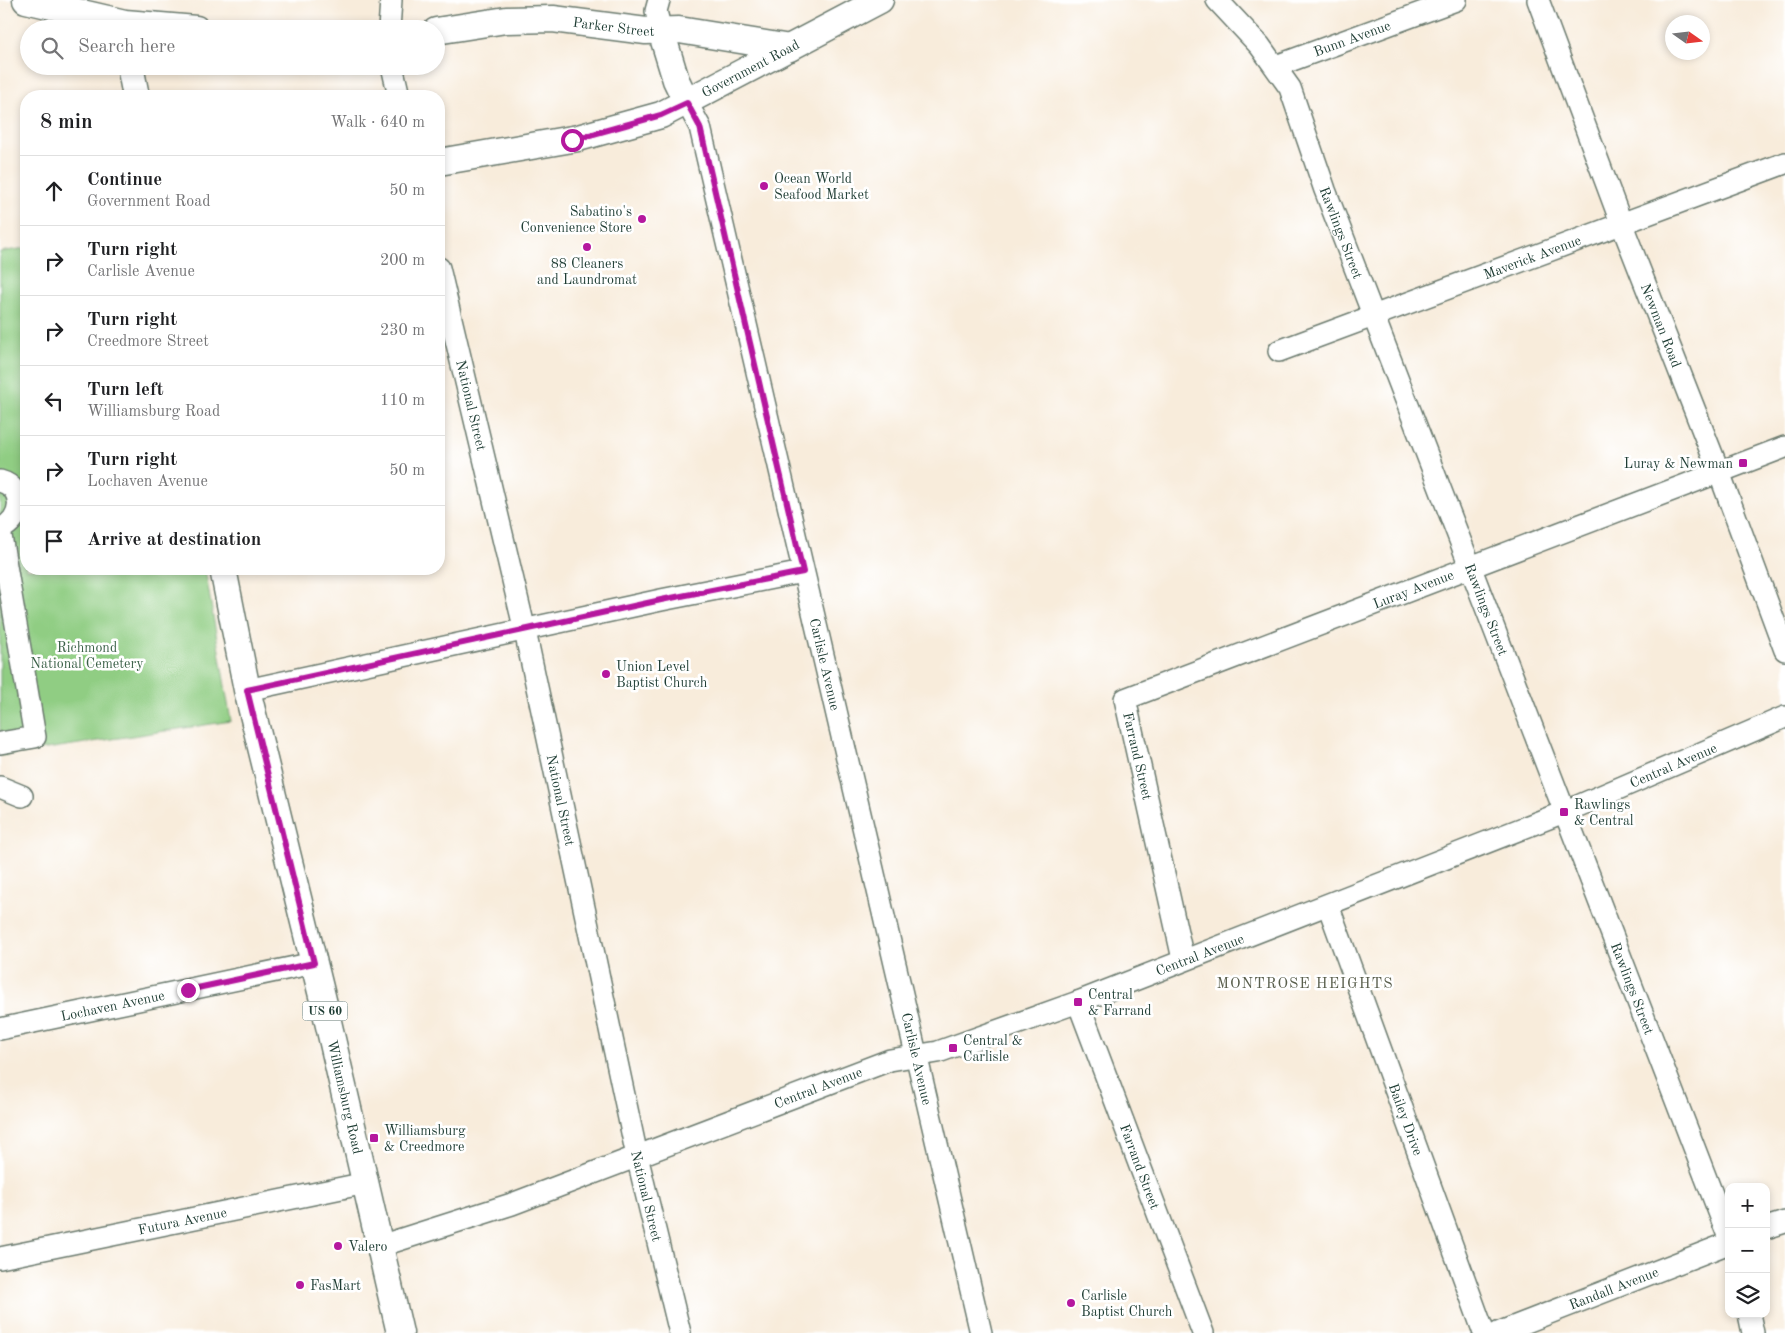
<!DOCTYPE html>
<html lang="en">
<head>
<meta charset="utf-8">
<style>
  body { margin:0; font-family:"Old Standard TT",serif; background:#f2f2f2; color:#202124 }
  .controls { position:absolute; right:15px; bottom:15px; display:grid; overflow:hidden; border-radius:10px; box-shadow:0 2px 8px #0003 }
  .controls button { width:45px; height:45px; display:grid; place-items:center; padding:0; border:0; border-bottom:1px solid #e0e0e0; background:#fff; color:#202124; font:25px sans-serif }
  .compass { position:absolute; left:1665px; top:15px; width:45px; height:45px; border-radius:50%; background:#fff; box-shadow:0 2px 8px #0003; rotate:104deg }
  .stop { position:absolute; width:15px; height:15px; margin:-11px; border:4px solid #b5179e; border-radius:50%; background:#fff }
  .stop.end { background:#b5179e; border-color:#fff; box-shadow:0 1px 5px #0008 }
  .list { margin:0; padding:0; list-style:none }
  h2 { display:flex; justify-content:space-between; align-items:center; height:65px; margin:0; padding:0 20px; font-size:21px }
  h2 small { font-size:16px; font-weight:400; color:#757577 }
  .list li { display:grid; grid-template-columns:32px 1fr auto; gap:15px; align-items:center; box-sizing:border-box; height:70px; padding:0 20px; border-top:1px solid #e0e0e0 }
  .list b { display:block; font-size:19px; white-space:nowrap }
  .list p { margin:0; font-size:16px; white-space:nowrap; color:#757577 }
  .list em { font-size:16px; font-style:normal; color:#757577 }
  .icon { flex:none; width:28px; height:28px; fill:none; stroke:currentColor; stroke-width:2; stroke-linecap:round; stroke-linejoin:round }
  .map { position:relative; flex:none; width:1785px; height:1333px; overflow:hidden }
  .search { position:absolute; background:#fff; box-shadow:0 2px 8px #0003; left:20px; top:20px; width:425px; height:55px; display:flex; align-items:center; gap:12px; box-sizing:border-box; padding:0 18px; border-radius:28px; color:#757577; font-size:19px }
  .panel { position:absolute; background:#fff; box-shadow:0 2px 8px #0003; left:20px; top:90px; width:425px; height:485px; border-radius:20px }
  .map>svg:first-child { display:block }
  .green { fill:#90cd83; stroke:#58855c }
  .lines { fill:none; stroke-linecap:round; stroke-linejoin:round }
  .minor-casing { stroke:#6b7a6e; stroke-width:24 }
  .major-casing { stroke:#6b7a6e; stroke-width:29 }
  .minor { stroke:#fff; stroke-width:21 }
  .major { stroke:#fff; stroke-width:26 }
  .route { stroke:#b5179e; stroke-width:6 }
  .poi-dot { fill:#b5179e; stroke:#fff; stroke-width:2 }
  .labels { text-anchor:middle; stroke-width:5; stroke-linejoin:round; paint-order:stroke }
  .shield { fill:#fff; stroke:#627771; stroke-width:1 }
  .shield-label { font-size:12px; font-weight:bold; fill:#1f3d34 }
  .street-label { font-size:14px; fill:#1f3d34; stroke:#fff }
  .poi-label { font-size:14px; fill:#1f3d34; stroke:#fff; text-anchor:start }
  .park-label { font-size:14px; fill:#3b6148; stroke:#fff }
  .neighbourhood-label { font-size:15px; letter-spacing:1px; fill:#5a5f4d; stroke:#fff }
</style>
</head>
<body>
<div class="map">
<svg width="1785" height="1333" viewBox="0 0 1785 1333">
  <rect width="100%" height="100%" fill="#fff"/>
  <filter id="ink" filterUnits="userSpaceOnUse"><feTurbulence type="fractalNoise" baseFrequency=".02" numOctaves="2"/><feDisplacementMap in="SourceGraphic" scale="10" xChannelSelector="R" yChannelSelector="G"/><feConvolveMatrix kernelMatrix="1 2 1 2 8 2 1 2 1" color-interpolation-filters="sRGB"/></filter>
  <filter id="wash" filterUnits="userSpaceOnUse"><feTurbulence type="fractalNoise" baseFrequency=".0096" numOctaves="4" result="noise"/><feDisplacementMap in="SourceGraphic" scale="20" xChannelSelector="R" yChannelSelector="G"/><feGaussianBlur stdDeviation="1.12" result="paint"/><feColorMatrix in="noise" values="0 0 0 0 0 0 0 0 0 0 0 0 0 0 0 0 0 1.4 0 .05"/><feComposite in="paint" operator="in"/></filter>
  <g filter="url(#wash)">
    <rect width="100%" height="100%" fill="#f8ecdb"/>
    <polygon class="green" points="26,248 26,569 205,569 231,721 0,756 0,252"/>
  </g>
  <g filter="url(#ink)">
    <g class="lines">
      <defs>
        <g id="minor">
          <polyline points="659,0 656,11 661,31"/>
          <path id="s1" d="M 1217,0 L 1260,46 L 1290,88 L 1325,190 L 1729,1238"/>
          <path id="s2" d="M 1538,0 L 1622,225 L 1719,472 L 1785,650"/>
          <polyline points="389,29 391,0"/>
          <polyline points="392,66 399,96"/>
          <path id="s3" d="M 1276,66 L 1456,0"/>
          <path id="s4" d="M 687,103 L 700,127 L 981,1333"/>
          <path id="s5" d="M 439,268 L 525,631 L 637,1156 L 680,1333"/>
          <path id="s6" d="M 1279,351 L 1785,163"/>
          <path d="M 0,481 C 26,488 23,520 0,529"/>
          <polyline points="0,530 35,737 0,743"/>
          <polyline points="247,690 661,600 803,572"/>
          <polyline points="0,787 22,796"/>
          <path id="s7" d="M 1328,905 L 1484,1333"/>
          <path id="s8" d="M 1183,959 L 1125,699 L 1785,447"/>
          <path id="s9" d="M 1078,1002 L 1203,1333"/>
          <path id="s10" d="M 0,1029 L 314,963"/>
          <polyline points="1766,1228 1785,1222"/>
          <path id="s11" d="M 380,1246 L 512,1204 L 890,1060 L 938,1052 L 1078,1002 L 1564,812 L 1785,717"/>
          <path id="s12" d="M 0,1258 L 366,1183"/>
          <polyline points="1749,1314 1753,1333"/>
          <path id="s13" d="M 1498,1333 L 1729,1243"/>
        </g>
        <g id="major">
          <polyline points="26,0 125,23 196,29"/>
          <path id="s14" d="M 436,31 L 506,20 L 553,19 L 646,31 L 679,30 L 790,48"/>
          <polyline points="661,31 676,80 687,103"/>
          <polyline points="130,66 136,96"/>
          <path id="s15" d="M 439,162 L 578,138 L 661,115 L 880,0"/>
          <path id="s16" d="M 223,569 L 247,690 L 323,1000 L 400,1333"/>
        </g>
      </defs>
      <use href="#minor" class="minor-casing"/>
      <use href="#major" class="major-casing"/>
      <use href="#minor" class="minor"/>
      <use href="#major" class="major"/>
    </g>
  </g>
  <g class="lines" filter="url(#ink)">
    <polyline class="route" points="188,990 314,963 247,690 661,600 803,572 700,127 687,103 661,115 572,140"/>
  </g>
  <g class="poi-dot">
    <circle cx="764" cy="186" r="5"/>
    <circle cx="642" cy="219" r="5"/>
    <circle cx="587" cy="247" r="5"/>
    <rect x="1738" y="458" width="10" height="10" rx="2.5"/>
    <circle cx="606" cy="674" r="5"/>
    <rect x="1559" y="807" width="10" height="10" rx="2.5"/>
    <rect x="1073" y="997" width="10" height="10" rx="2.5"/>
    <rect x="948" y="1043" width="10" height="10" rx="2.5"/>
    <rect x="369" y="1133" width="10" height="10" rx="2.5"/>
    <circle cx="338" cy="1246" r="5"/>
    <circle cx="300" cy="1285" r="5"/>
    <circle cx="1071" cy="1303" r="5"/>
  </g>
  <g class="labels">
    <rect class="shield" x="302.5" y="1001.5" width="45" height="19" rx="4"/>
    <g class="shield-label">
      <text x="325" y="1015">US 60</text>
    </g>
    <g class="street-label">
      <text dy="5" stroke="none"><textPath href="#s14" startOffset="179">Parker Street</textPath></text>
      <text dy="5" stroke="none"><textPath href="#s3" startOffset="81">Bunn Avenue</textPath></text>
      <text dy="5" stroke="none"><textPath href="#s15" startOffset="328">Government Road</textPath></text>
      <text dy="5" stroke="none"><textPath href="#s1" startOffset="268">Rawlings Street</textPath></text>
      <text dy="5" stroke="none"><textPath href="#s6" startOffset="270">Maverick Avenue</textPath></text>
      <text dy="5" stroke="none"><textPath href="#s2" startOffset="348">Newman Road</textPath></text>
      <text dy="5" stroke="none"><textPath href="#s5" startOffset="141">National Street</textPath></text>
      <text dy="5" stroke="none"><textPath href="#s8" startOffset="575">Luray Avenue</textPath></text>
      <text dy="5" stroke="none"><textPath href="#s1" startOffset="672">Rawlings Street</textPath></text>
      <text dy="5" stroke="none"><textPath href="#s4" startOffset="579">Carlisle Avenue</textPath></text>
      <text transform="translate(1138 756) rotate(77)" y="5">Farrand Street</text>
      <text dy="5" stroke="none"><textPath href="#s11" startOffset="1381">Central Avenue</textPath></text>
      <text dy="5" stroke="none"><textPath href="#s5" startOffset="546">National Street</textPath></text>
      <text dy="5" stroke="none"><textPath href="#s11" startOffset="871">Central Avenue</textPath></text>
      <text dy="5" stroke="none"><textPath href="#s1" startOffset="1078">Rawlings Street</textPath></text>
      <text dy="5" stroke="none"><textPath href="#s10" startOffset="115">Lochaven Avenue</textPath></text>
      <text dy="5" stroke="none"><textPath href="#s4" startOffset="984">Carlisle Avenue</textPath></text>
      <text dy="5" stroke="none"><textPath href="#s11" startOffset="466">Central Avenue</textPath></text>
      <text dy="5" stroke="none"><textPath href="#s16" startOffset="542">Williamsburg Road</textPath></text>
      <text dy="5" stroke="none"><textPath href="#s7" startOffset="228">Bailey Drive</textPath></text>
      <text dy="5" stroke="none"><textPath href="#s9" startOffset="176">Farrand Street</textPath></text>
      <text dy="5" stroke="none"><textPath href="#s5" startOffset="951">National Street</textPath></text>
      <text dy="5" stroke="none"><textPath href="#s12" startOffset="186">Futura Avenue</textPath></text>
      <text dy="5" stroke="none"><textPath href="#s13" startOffset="124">Randall Avenue</textPath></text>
    </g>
    <g class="poi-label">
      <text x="774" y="183">Ocean World<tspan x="774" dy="16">Seafood Market</tspan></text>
      <text x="632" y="216" text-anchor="end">Sabatino's<tspan x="632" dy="16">Convenience Store</tspan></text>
      <text x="587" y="268" text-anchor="middle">88 Cleaners<tspan x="587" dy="16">and Laundromat</tspan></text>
      <text x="1733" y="468" text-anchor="end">Luray &amp; Newman</text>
      <text x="616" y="671">Union Level<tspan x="616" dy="16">Baptist Church</tspan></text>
      <text x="1574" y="809">Rawlings<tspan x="1574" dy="16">&amp; Central</tspan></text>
      <text x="1088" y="999">Central<tspan x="1088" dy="16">&amp; Farrand</tspan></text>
      <text x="963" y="1045">Central &amp;<tspan x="963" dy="16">Carlisle</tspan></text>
      <text x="384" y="1135">Williamsburg<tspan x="384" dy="16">&amp; Creedmore</tspan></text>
      <text x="348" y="1251">Valero</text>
      <text x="310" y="1290">FasMart</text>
      <text x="1081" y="1300">Carlisle<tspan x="1081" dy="16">Baptist Church</tspan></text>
    </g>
    <g class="park-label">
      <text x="87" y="652">Richmond<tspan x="87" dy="16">National Cemetery</tspan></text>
    </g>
    <g class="neighbourhood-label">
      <text x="1305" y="988">MONTROSE HEIGHTS</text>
    </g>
  </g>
</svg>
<div class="controls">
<button>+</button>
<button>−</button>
<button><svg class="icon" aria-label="layers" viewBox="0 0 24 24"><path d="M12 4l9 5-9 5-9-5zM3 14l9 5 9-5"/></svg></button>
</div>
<svg class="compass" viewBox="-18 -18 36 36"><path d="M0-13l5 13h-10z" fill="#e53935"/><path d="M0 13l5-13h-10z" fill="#757577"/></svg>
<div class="stop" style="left:572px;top:140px"></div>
<div class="stop end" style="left:188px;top:990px"></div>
<div class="search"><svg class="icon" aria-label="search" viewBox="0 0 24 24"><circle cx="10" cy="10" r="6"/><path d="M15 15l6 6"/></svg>Search here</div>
<section class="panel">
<h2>8 min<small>Walk · 640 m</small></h2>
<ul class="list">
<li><svg class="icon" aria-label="ahead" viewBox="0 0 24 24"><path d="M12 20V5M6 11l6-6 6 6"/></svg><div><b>Continue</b><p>Government Road</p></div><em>50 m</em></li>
<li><svg class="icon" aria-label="right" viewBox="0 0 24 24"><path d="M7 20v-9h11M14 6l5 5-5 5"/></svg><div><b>Turn right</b><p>Carlisle Avenue</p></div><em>200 m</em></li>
<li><svg class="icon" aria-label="right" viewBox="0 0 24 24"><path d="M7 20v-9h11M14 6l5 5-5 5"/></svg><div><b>Turn right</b><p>Creedmore Street</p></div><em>230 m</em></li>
<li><svg class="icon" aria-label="left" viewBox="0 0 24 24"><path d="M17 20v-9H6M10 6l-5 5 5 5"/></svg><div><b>Turn left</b><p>Williamsburg Road</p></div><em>110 m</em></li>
<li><svg class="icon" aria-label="right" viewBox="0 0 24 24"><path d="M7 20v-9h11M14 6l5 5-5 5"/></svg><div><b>Turn right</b><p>Lochaven Avenue</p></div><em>50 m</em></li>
<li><svg class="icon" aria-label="arrive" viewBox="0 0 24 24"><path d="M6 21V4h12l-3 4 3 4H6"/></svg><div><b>Arrive at destination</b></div></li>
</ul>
</section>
</div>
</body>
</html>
